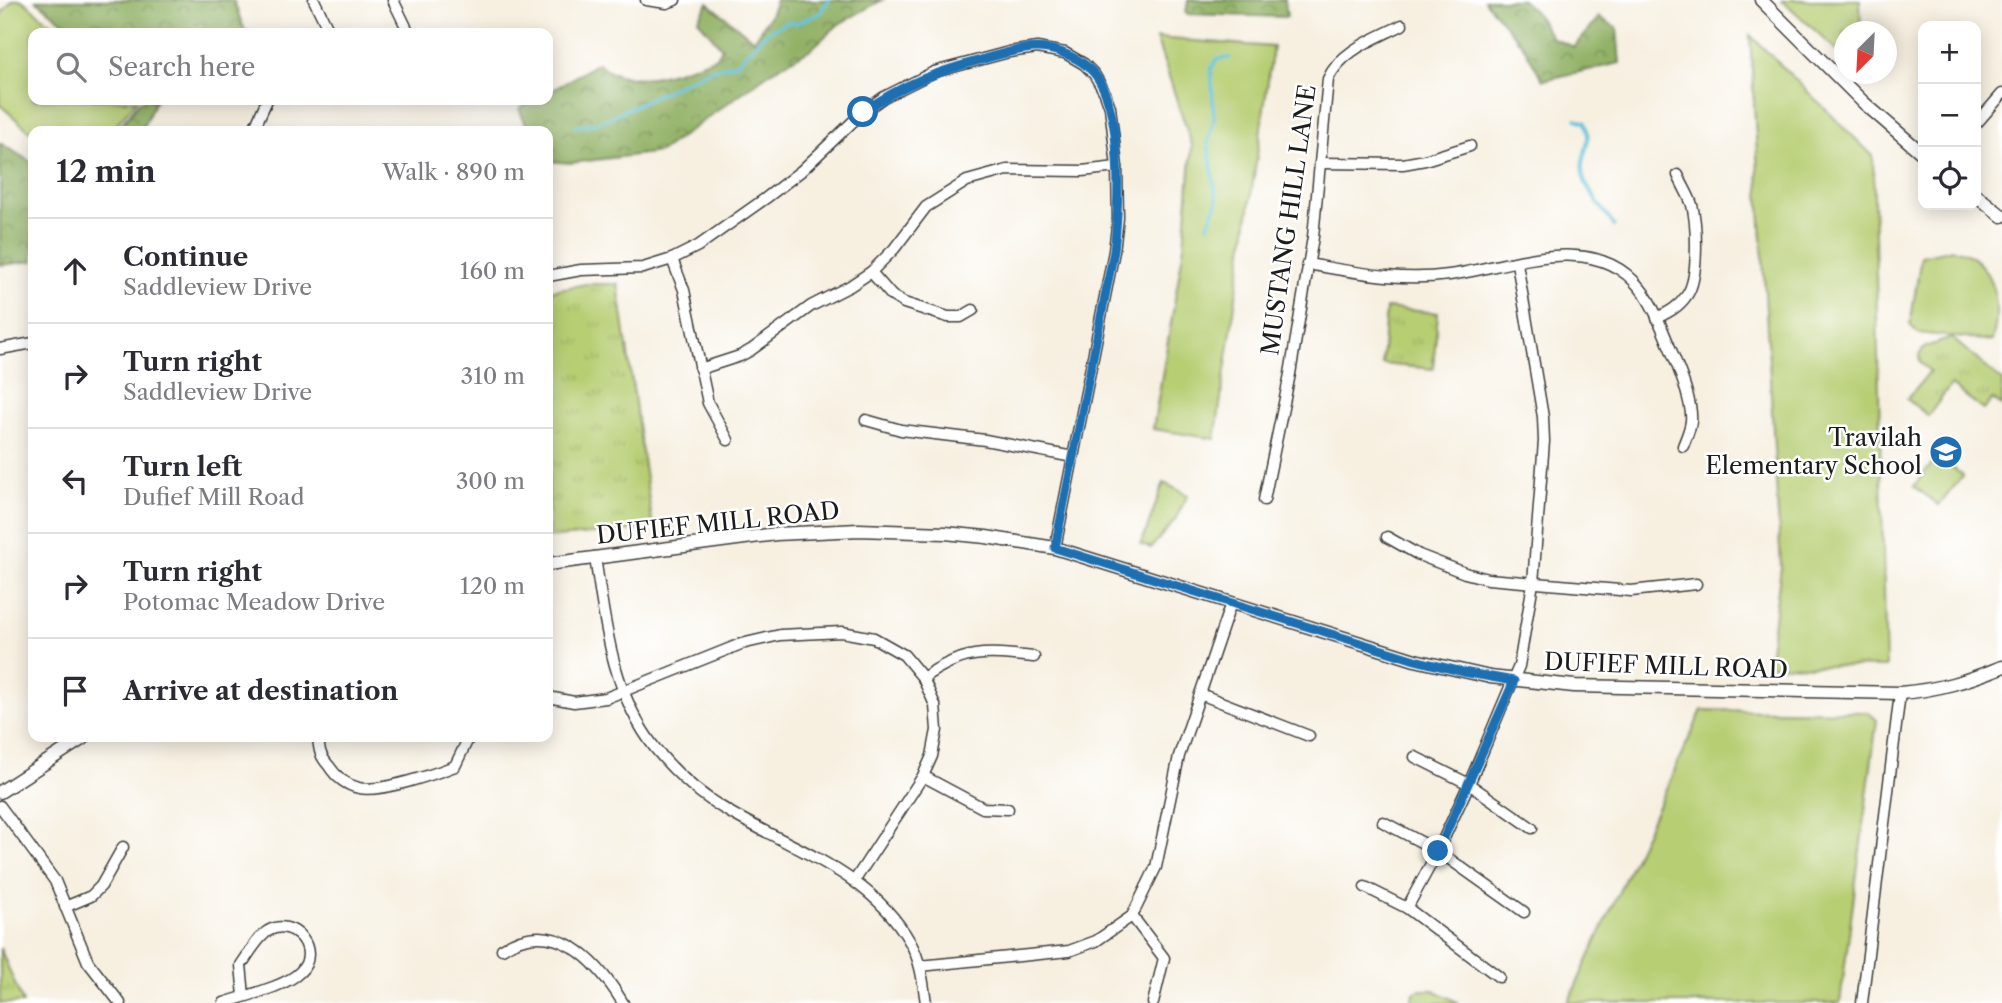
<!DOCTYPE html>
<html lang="en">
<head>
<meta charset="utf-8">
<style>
  body { margin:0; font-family:"Libre Caslon Text",serif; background:#f2f2f3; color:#2b2b33 }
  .controls { position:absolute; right:21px; top:21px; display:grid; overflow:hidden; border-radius:14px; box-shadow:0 4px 18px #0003 }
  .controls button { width:63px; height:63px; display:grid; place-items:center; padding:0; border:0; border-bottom:2px solid #e1e1e2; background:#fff; color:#2b2b33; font:35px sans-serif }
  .compass { position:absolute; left:1834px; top:21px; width:63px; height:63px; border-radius:50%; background:#fff; box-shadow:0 4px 18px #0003; rotate:204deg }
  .stop { position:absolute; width:21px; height:21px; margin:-16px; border:5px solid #1f6fb2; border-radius:50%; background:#fff }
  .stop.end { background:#1f6fb2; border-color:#fff; box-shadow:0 2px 7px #0008 }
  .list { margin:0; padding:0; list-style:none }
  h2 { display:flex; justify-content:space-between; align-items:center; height:91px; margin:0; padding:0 28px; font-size:30px }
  h2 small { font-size:23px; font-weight:400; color:#7c7c81 }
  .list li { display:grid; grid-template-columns:46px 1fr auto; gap:21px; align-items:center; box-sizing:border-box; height:105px; padding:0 28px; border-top:2px solid #e1e1e2 }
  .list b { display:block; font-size:26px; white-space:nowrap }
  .list p { margin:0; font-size:23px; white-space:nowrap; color:#7c7c81 }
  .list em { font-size:23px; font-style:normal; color:#7c7c81 }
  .icon { flex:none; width:38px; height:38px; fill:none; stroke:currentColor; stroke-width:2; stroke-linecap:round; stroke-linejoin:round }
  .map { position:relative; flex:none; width:2002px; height:1003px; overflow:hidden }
  .search { position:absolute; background:#fff; box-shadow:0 4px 18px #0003; left:28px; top:28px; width:525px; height:77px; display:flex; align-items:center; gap:18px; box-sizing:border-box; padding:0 24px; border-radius:14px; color:#7c7c81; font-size:26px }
  .panel { position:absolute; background:#fff; box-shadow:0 4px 18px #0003; left:28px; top:126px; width:525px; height:616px; border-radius:14px }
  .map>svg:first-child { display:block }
  .grass { fill:#b7ce73; stroke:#6a7548; stroke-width:2 }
  .forest { fill:url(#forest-crowns); stroke:#566640; stroke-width:2 }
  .park { fill:url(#park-tufts); stroke:#6a7548; stroke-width:2 }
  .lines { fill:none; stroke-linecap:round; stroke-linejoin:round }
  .stream { stroke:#5dc2da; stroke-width:3.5 }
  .minor-casing { stroke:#3d3c3a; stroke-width:13 }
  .major-casing { stroke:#3d3c3a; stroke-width:15 }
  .minor { stroke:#fff; stroke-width:10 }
  .major { stroke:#fff; stroke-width:12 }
  .route { stroke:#1f6fb2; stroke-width:9 }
  .labels { text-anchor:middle; stroke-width:5; stroke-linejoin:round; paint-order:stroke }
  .street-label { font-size:24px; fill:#1c1c1c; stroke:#fff }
  .poi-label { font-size:24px; fill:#1c1c1c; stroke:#fff; text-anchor:end }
</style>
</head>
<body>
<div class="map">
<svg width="2002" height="1003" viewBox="0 0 2002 1003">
  <defs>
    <pattern id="forest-crowns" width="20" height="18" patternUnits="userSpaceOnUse" patternTransform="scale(1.75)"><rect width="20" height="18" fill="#91b165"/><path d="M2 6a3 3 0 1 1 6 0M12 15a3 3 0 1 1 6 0" fill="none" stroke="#768f52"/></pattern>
    <pattern id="park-tufts" width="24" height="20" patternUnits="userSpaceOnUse" patternTransform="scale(1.75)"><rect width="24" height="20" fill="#b7ce73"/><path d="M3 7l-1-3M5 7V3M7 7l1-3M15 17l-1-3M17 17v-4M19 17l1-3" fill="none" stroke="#9db063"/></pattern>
  </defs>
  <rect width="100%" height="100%" fill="#fff"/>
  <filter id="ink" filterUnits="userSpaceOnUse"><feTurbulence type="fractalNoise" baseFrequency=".0143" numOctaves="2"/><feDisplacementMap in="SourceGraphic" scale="14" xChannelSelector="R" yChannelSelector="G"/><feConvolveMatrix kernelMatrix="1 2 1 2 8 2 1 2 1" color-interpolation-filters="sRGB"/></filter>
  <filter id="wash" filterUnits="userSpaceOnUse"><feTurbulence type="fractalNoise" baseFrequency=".00686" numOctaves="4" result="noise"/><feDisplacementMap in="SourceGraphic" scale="28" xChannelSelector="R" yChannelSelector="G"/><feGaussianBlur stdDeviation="1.57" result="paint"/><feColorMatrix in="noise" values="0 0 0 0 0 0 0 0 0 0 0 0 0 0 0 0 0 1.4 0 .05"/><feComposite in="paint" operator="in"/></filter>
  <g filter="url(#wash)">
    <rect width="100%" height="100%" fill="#f7f0e1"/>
    <g class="grass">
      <polygon points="13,0 22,0 62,33 33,33 33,100 137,100 111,131 33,131 33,134 0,105 0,15"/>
      <polygon points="1782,0 1860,0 1861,31 1844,32 1844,57"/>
      <polygon points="1750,35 1873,156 1886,667 1768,665 1781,567"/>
      <polygon points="1156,38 1273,47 1215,439 1153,429 1184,246 1192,145"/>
      <path d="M 1953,249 C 1995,259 2002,305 1992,341 L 1918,333 L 1910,325 L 1921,256 Z"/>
      <polygon points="1938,456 1963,476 1939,505 1914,486"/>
      <path d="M 1164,483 L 1188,495 L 1175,520 L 1151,548 L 1140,544 C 1151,525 1154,503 1164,483 Z"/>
      <polygon points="1702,710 1868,712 1877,720 1840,1003 1568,1003"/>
      <polygon points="1419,990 1434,990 1459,1003 1411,1003 1414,993"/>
    </g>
    <g class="forest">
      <polygon points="36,0 233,0 246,33 77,33"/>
      <path d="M 776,0 L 882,0 L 839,24 L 811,49 L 772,71 L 660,152 L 571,163 L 548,161 L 548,131 L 529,131 L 519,109 L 535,100 L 548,100 L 548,93 L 598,63 C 631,93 681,70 717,57 L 722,48 L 698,20 L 708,3 L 754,40 L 770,15 Z"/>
      <polygon points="1188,0 1285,0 1287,17 1186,14"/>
      <polygon points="1484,0 1522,0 1535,12 1552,38 1574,47 1599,17 1617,28 1620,63 1543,80 1524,47"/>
      <polygon points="141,100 156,100 141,131 116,131"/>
      <polygon points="0,143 33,163 33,261 0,265"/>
    </g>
    <g class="park">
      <polygon points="586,284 618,284 653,528 549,538 548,291"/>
      <polygon points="1386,308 1438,313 1433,369 1382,364"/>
      <polygon points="1952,338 2002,381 2002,406 1992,399 1984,410 1951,385 1928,416 1907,399 1930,371 1920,363 1919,355 1925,347"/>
      <polygon points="0,948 23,1003 0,1003"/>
    </g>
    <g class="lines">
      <g class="stream">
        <path d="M 1576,119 L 1585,122 C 1594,147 1578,156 1583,175 C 1585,188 1606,213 1614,226"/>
        <polyline points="576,126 598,123 709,70 737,63 767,32 787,22 795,23 819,14 829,0"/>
        <polyline points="1208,225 1217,202 1208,142 1214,119 1211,69 1217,59 1230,58"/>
      </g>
    </g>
  </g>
  <g filter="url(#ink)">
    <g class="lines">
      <defs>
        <g id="minor">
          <polyline points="314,0 330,33"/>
          <polyline points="393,0 409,33"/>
          <polyline points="646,0 667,3 675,0"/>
          <polyline points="1976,124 2002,94"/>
          <polyline points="253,131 267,100"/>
          <polyline points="1320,163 1403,164 1425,160 1470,146"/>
          <polyline points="672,259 684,290 708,403 728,440"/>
          <path d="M 1307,264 C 1355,272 1400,282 1449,275 C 1509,267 1594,229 1640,288 C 1654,305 1662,329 1671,350 C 1678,367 1693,402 1691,421 C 1690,430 1686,438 1683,446"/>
          <polyline points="871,272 892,296 904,303 948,317 961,317 973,310"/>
          <polyline points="548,276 581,270 643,268 672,259 698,246 766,198 801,171 863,112 884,97 934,72 1009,52 1037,48 1065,53 1084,64 1094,74 1105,93 1110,107 1117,167 1118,218 1114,251 1055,548"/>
          <path d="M 1657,318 C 1669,312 1679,307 1687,295 C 1699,278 1697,225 1692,205 C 1689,195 1682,185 1678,175"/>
          <polyline points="0,349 33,343"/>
          <polyline points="700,369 740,356 751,350 811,306 850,286 871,272 894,249 926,207 967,181 1007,170 1082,171 1117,167"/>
          <polyline points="866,420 901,430 985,440 1073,457"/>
          <path d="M 1264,500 L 1290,374 L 1313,237 L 1328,79 C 1341,50 1375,39 1402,25"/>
          <polyline points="1387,537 1419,555 1465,573 1488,579 1631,591 1696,584"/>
          <path d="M 595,557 C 605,623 612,693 655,748 C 676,774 703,797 731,813 C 795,850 872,874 910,942 C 921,961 923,982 926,1003"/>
          <path d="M 923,678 C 964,649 986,652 1034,657"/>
          <polyline points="1200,694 1309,736"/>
          <polyline points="548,697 574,702 606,698 741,644 780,635 842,632 874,638 904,655 923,678 935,705 937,730 932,756 923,776 855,880"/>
          <path d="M 318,737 C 319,750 320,756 329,766 C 336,777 346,785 359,788 C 380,793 434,774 455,766 L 469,737"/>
          <polyline points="1415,757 1469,784 1532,828"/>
          <polyline points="923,776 983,808 1008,809"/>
          <polyline points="0,806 55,881 88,962 120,1003"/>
          <polyline points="1383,822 1438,851 1524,912"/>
          <polyline points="1365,887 1407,908 1499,977"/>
          <polyline points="65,907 91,896 101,886 123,847"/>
          <polyline points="1407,908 1438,851 1469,784 1519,666 1533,583 1544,441 1543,417 1517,263"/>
          <polyline points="1132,916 1164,958 1153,1003"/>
          <path d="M 502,949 C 554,915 597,960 623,1003"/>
          <polyline points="920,966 1069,951 1096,941 1132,916 1156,867 1179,756 1231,603"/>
          <path d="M 224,1003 C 244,996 285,987 300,972 C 322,951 294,916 268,931 C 257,938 249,954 241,965 L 244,996"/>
          <polyline points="1862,1003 1900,693"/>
        </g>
        <g id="major">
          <polyline points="1761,0 1864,103 1923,154"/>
          <polyline points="1976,195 2002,216"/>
          <path d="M 548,564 L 776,534 L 859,530 L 945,533 L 986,537 L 1055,548 L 1415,660 L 1490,677 L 1574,686 L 1900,693 C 1938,690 1967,681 2002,667"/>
          <polyline points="0,792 85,737"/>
        </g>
      </defs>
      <use href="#minor" class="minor-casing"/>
      <use href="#major" class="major-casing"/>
      <use href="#minor" class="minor"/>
      <use href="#major" class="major"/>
    </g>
  </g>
  <g class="lines" filter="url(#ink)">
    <path class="route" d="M 863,112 C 904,83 937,72 984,59 C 1001,54 1020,48 1037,48 C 1056,48 1081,58 1094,73 C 1124,110 1119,206 1114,251 L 1055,548 L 1415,660 L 1463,672 L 1514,681 L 1438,851"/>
  </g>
  <defs>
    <symbol id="school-disc" viewBox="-11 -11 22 22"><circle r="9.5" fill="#1f6fb2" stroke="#fff"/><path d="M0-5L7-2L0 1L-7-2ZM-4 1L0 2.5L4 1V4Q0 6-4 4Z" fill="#fff"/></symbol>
  </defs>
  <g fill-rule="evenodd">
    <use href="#school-disc" x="1927" y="433" width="38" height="38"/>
  </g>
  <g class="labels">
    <g class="street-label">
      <text transform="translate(1289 220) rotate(-82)" y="8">MUSTANG HILL LANE</text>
      <text transform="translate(718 523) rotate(-6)" y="8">DUFIEF MILL ROAD</text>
      <text transform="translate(1666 666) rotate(2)" y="8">DUFIEF MILL ROAD</text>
    </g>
    <g class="poi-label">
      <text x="1922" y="446">Travilah<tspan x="1922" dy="28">Elementary School</tspan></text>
    </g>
  </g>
</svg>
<div class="controls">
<button>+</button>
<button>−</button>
<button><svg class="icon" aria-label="locate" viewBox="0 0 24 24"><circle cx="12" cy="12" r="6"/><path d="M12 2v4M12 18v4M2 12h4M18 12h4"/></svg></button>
</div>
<svg class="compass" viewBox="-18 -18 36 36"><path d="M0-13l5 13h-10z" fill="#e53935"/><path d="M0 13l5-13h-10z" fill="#7c7c81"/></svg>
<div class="stop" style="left:863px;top:112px"></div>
<div class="stop end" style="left:1438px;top:851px"></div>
<div class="search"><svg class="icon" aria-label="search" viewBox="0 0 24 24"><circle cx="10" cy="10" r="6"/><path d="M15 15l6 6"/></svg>Search here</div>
<section class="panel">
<h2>12 min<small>Walk · 890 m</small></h2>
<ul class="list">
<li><svg class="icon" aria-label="ahead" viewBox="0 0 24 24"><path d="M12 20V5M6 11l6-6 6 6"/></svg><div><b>Continue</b><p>Saddleview Drive</p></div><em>160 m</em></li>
<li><svg class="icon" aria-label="right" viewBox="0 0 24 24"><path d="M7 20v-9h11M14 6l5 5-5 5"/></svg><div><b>Turn right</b><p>Saddleview Drive</p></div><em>310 m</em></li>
<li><svg class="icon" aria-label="left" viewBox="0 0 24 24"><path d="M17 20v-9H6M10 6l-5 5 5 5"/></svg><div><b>Turn left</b><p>Dufief Mill Road</p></div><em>300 m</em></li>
<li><svg class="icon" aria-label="right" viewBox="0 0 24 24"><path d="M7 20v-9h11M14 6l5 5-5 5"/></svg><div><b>Turn right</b><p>Potomac Meadow Drive</p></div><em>120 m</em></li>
<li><svg class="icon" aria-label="arrive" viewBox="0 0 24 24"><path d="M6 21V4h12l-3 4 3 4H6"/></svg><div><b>Arrive at destination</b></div></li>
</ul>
</section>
</div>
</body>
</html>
